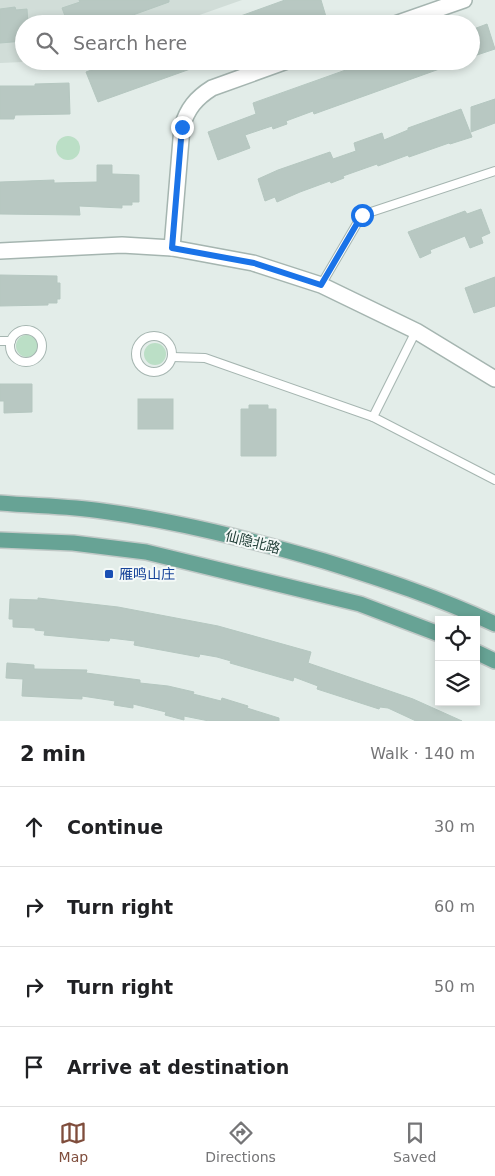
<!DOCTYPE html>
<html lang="en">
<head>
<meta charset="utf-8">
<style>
  body { margin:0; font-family:"DejaVu Sans","Noto Sans SC",sans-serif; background:#f2f2f2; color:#202124 }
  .controls { position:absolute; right:15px; bottom:15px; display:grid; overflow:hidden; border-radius:0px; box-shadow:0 2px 8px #0003 }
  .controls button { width:45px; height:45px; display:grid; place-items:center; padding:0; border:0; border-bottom:1px solid #e0e0e0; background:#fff; color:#202124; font:25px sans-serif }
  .stop { position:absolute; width:15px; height:15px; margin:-11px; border:4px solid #1a73e8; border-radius:50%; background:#fff }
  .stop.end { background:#1a73e8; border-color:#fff; box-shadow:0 1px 5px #0008 }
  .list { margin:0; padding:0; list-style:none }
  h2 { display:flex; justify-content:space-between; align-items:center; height:65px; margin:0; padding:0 20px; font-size:21px }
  h2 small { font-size:16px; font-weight:400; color:#757577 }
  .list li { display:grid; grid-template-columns:32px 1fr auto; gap:15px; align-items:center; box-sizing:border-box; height:80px; padding:0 20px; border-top:1px solid #e0e0e0 }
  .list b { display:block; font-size:19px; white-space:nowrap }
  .list em { font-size:16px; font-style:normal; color:#757577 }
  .icon { flex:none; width:28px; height:28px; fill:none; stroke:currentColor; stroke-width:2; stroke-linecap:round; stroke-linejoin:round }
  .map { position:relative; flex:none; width:495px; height:721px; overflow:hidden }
  .search { position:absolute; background:#fff; box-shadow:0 2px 8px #0003; left:15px; right:15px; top:15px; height:55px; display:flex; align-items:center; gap:12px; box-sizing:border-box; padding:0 18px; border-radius:28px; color:#757577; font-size:19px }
  .sheet { height:385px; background:#fff }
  nav { display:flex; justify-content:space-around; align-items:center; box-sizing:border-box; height:70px; border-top:1px solid #e0e0e0; background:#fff; font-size:14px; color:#757577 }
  nav a { display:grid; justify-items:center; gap:2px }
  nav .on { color:#7f4d3c }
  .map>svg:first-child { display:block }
  .built { fill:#d1ddd8 }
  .green { fill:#bbdfc6 }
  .building { fill:#b8c8c2; stroke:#b5c7c0 }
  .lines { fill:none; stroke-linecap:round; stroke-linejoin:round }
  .lane-casing { stroke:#a5b5b0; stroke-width:10 }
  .street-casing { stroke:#a5b5b0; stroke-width:18 }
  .primary-casing { stroke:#c1c9c7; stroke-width:18 }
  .lane { stroke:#fff; stroke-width:8 }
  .street { stroke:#fff; stroke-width:15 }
  .primary { stroke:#67a395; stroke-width:15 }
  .route { stroke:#1a73e8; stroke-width:6 }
  .transit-dot { fill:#1a4fb4; stroke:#f4f9f7; stroke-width:2 }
  .labels { text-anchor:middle; stroke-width:4; stroke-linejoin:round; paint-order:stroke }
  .street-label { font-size:14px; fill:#223f38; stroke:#f4f9f7 }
  .transit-label { font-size:14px; fill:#164399; stroke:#f4f9f7; text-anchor:start }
</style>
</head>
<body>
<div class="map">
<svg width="495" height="721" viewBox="0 0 495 721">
  <rect width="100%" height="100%" fill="#e3ede9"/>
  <polygon class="built" points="0,0 242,0 174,24 24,24 24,61 46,61 0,63"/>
  <g class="green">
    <circle cx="68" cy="148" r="12"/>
    <circle cx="27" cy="346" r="11"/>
    <circle cx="155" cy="354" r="11"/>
  </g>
  <g class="building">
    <polygon points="79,0 169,0 169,2 108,24 68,24 62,8 80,2"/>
    <polygon points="285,0 321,0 327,20 317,24 224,24 224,22"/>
    <polygon points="15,7 16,10 27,9 28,24 24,24 24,41 0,43 0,9"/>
    <polygon points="487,24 495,49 471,57 471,30"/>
    <polygon points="115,61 206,61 207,63 98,102 86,72"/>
    <polygon points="371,61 456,61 456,63 314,114 313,111 286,121 287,124 273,129 272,126 245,135 250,148 218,160 208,132 256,114 253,103"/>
    <polygon points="69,83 70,114 15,115 14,119 0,119 0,86 35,86 35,84"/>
    <polygon points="495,99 495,123 471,132 471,107"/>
    <polygon points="461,109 472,137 450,144 449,143 409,157 408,155 378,166 377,164 343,176 344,178 331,183 330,181 300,192 277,202 275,197 265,201 258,179 278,170 330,152 333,159 356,151 354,143 382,133 384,140 408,130 408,128"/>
    <polygon points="97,165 112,165 112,174 139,175 139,202 132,202 132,205 122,205 122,208 79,206 80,215 0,214 0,182 54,180 54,183 97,182"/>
    <polygon points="481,209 490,233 481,237 483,243 470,248 465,236 430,250 431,253 420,258 408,232 465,211 467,214"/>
    <polygon points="0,275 57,276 57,283 60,283 60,299 57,299 57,303 48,303 48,305 0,306"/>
    <polygon points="495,277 495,306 474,313 465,288"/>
    <polygon points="0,384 32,384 32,412 4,413 4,401 0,401"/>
    <rect x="138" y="399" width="35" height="30"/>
    <polygon points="249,405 268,405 268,409 276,409 276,456 241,456 241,409 249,409"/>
    <polygon points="38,598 118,607 218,626 311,652 308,663 413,699 462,721 416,721 388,708 380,707 379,709 317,689 318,686 294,677 293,681 230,663 231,661 217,657 200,654 199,657 134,645 135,641 110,638 109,641 44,635 45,631 35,630 35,628 13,627 13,619 9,619 10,599 38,600"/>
    <polygon points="7,663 34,665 34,669 87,670 86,673 140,680 140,683 168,686 194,692 193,694 221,701 222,698 248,706 247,708 279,718 279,721 209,721 184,716 184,720 165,715 166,712 133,704 133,708 114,705 115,701 82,696 82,699 22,696 23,679 6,678"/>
  </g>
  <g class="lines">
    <defs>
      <g id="lane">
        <polyline points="321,285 362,215 495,171"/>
        <circle cx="26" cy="346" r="16"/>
        <circle cx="154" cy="354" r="18"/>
        <polyline points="0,341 11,341"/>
        <polyline points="172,357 205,358 373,417 495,480"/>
        <polyline points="373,417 416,331"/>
      </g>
      <g id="street">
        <polyline points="395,24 464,0"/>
        <path d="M 172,248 L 182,127 C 187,109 196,98 212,88 L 287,61"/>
        <polyline points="0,251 122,245 172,248 253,263 321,285 416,331 495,379"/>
      </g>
      <g id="primary">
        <path d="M 0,503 C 34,506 69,506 102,511 C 178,521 251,540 324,561 C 382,579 440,598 495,624"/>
        <polyline points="0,540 73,543 146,552 360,604 439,634"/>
        <polyline points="476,652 495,661"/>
      </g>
    </defs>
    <use href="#lane" class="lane-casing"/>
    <use href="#street" class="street-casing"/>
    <use href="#primary" class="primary-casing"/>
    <use href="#lane" class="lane"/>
    <use href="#street" class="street"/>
    <use href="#primary" class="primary"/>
  </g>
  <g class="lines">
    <polyline class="route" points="182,127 172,248 254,263 321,285 362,215"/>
  </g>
  <rect class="transit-dot" x="104" y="569" width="10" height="10" rx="2.5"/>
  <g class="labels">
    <g class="street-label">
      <text transform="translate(253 542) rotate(14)" y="5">仙隐北路</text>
    </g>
    <g class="transit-label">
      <text x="119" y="579">雁鸣山庄</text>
    </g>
  </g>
</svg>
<div class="controls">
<button><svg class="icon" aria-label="locate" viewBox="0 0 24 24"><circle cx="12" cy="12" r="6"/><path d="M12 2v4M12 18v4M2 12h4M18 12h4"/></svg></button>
<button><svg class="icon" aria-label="layers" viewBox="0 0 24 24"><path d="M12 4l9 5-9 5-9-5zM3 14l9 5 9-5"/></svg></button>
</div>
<div class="stop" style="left:362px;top:215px"></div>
<div class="stop end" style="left:182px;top:127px"></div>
<div class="search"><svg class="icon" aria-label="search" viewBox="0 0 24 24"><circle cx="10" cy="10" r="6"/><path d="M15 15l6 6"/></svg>Search here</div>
</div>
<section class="sheet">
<h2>2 min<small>Walk · 140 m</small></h2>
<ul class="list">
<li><svg class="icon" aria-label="ahead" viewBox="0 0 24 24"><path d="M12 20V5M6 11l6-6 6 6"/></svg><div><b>Continue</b></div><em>30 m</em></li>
<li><svg class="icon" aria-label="right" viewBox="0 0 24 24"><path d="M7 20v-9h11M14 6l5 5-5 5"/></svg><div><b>Turn right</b></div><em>60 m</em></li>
<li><svg class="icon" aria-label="right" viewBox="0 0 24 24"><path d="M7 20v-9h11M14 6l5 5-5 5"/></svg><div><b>Turn right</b></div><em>50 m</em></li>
<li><svg class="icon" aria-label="arrive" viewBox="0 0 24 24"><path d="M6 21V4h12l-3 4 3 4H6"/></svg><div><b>Arrive at destination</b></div></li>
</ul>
</section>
<nav>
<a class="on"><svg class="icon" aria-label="map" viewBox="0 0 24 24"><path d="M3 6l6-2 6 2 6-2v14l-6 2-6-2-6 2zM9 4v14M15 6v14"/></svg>Map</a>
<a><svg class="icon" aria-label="directions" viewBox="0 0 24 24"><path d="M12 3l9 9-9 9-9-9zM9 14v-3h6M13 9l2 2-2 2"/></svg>Directions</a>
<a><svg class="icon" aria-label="saved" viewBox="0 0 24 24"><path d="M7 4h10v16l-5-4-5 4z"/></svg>Saved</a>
</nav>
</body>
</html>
